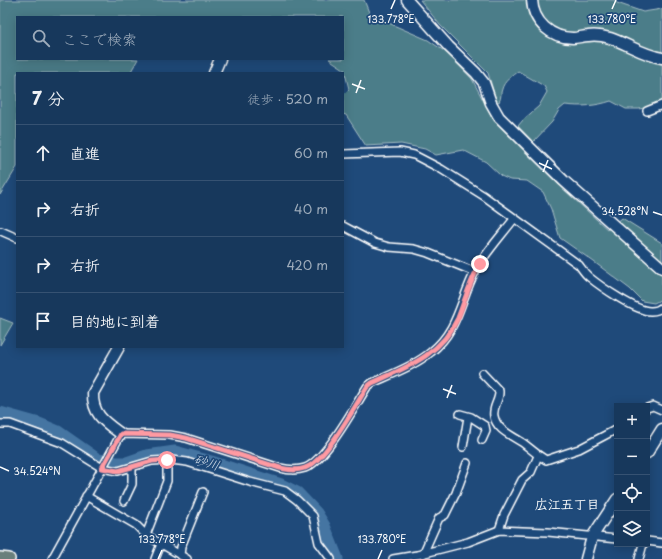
<!DOCTYPE html>
<html lang="ja">
<head>
<meta charset="utf-8">
<style>
  body { margin:0; font-family:"Playpen Sans","Klee One",sans-serif; background:#203f62; color:#f1f3f6 }
  .controls { position:absolute; right:12px; bottom:12px; display:grid; overflow:hidden; border-radius:0px; box-shadow:0 2px 10px #0003 }
  .controls button { width:36px; height:36px; display:grid; place-items:center; padding:0; border:0; border-bottom:1px solid #365272; background:#17385c; color:#f1f3f6; font:20px sans-serif }
  .stop { position:absolute; width:12px; height:12px; margin:-9px; border:3px solid #ff9aa2; border-radius:50%; background:#fff }
  .stop.end { background:#ff9aa2; border-color:#fff; box-shadow:0 1px 4px #0008 }
  .list { margin:0; padding:0; list-style:none }
  h2 { display:flex; justify-content:space-between; align-items:center; height:52px; margin:0; padding:0 16px; font-size:17px }
  h2 small { font-size:13px; font-weight:400; color:#9eacbb }
  .list li { display:grid; grid-template-columns:26px 1fr auto; gap:12px; align-items:center; box-sizing:border-box; height:56px; padding:0 16px; border-top:1px solid #365272 }
  .list b { display:block; font-size:15px; white-space:nowrap }
  .list em { font-size:13px; font-style:normal; color:#9eacbb }
  .icon { flex:none; width:22px; height:22px; fill:none; stroke:currentColor; stroke-width:2; stroke-linecap:round; stroke-linejoin:round }
  .map { position:relative; flex:none; width:662px; height:559px; overflow:hidden }
  .search { position:absolute; background:#17385c; box-shadow:0 2px 10px #0003; left:16px; top:16px; width:328px; height:44px; display:flex; align-items:center; gap:10px; box-sizing:border-box; padding:0 14px; border-radius:0px; color:#9eacbb; font-size:15px }
  .panel { position:absolute; background:#17385c; box-shadow:0 2px 10px #0003; left:16px; top:72px; width:328px; height:276px; border-radius:0px }
  .map>svg:first-child { display:block }
  .green { fill:#4c7d89; stroke:#a6bec4 }
  .lines { fill:none; stroke-linecap:round; stroke-linejoin:round }
  .river { stroke:#4575a2; stroke-width:13 }
  .street-casing { stroke:#fff; stroke-width:10 }
  .secondary-casing { stroke:#fff; stroke-width:13 }
  .primary-casing { stroke:#fff; stroke-width:14 }
  .street { stroke:#1f4a7a; stroke-width:7 }
  .secondary { stroke:#1f4a7a; stroke-width:10 }
  .primary { stroke:#6b7f7c; stroke-width:11 }
  .route { stroke:#ff9aa2; stroke-width:5 }
  .ticks { fill:none; stroke:#fff; stroke-width:1.5 }
  .labels { text-anchor:middle; stroke-width:3.5; stroke-linejoin:round; paint-order:stroke }
  .water-label { font-size:13px; font-style:italic; fill:#d0dce8; stroke:#1f4a7a }
  .neighbourhood-label { font-size:13px; font-weight:bold; fill:#fff; stroke:#1f4a7a }
  .ticks-label { font-size:10px; text-anchor:middle; fill:#fff; stroke:#1f4a7a; stroke-width:3.5; stroke-linejoin:round; paint-order:stroke }
</style>
</head>
<body>
<div class="map">
<svg width="662" height="559" viewBox="0 0 662 559">
  <rect width="100%" height="100%" fill="#1f4a7a"/>
  <filter id="ink" filterUnits="userSpaceOnUse"><feTurbulence type="fractalNoise" baseFrequency=".025" numOctaves="2"/><feDisplacementMap in="SourceGraphic" scale="8" xChannelSelector="R" yChannelSelector="G"/><feConvolveMatrix kernelMatrix="1 2 1 2 8 2 1 2 1" color-interpolation-filters="sRGB"/></filter>
  <g filter="url(#ink)">
    <g class="green">
      <polygon points="0,0 364,0 370,15 428,40 447,53 472,79 493,119 520,147 561,187 608,230 622,218 662,243 662,299 654,303 642,301 630,289 594,262 560,238 551,209 543,192 527,181 510,180 501,176 486,162 463,150 436,155 425,149 401,144 366,146 346,115 343,114 343,95 349,89 344,69 329,59 343,59 343,17 17,17 17,59 138,59 130,73 17,73 17,167 0,195"/>
      <path d="M 420,0 L 614,0 L 617,3 L 643,12 L 662,9 L 662,107 L 649,107 L 639,109 L 626,109 L 611,101 C 596,106 581,107 565,105 L 559,110 L 552,122 L 533,142 L 518,126 L 523,120 L 539,106 L 547,92 L 544,86 L 518,71 C 512,76 504,81 502,89 C 500,93 502,97 499,102 L 496,100 L 488,73 L 440,25 Z"/>
      <polygon points="0,318 13,323 0,345"/>
    </g>
    <g class="lines">
      <polyline class="river" points="0,413 39,424 58,432 98,460 116,463 127,463 147,456 175,452 211,462 281,485 297,493 316,513 324,526 337,559"/>
      <defs>
        <g id="street">
          <polyline points="647,111 662,105"/>
          <path d="M 343,154 L 400,152 L 414,155 L 441,169 L 484,196 L 579,265 C 582,269 585,274 589,277 C 600,286 637,312 651,311 C 655,311 659,310 662,307"/>
          <polyline points="343,226 375,243 389,247 414,249 428,253 475,272"/>
          <polyline points="1,231 17,238"/>
          <path d="M 482,373 L 499,391 C 500,400 492,407 494,416 C 496,430 513,436 523,443 C 531,449 537,455 546,460 L 579,449 L 617,429"/>
          <polyline points="647,408 653,406 662,410"/>
          <polyline points="460,414 471,417 485,426 486,431 482,440"/>
          <polyline points="0,424 10,424 62,443 102,468 118,471 152,461 171,460 187,462 250,482 285,491 297,500 313,516 319,543 331,559"/>
          <polyline points="463,447 468,417"/>
          <polyline points="86,496 136,525 146,535 187,559"/>
          <polyline points="124,501 132,484 132,468"/>
          <polyline points="499,530 504,515 522,480 531,472 538,456"/>
          <polyline points="146,535 167,481 167,460"/>
          <polyline points="647,541 662,543"/>
          <polyline points="423,554 439,518 445,515 456,493 467,463"/>
          <polyline points="180,555 181,547 203,492"/>
          <path d="M 52,559 L 121,434 L 170,435 L 186,438 L 280,468 C 289,470 296,471 305,468 C 325,461 355,406 367,387 L 372,383 C 392,374 414,366 431,352 C 459,330 460,299 476,270 C 486,252 501,236 514,219"/>
          <polyline points="155,559 161,544"/>
          <polyline points="393,559 417,555 468,542 499,530 548,532 617,539"/>
          <polyline points="639,559 643,544"/>
        </g>
        <g id="secondary">
          <polyline points="407,0 449,47 476,73 484,83 491,103 499,117 564,181 662,268"/>
          <path d="M 532,0 C 533,22 551,38 573,38 C 578,38 583,36 588,36 C 595,35 603,36 610,38 C 628,44 643,55 662,58"/>
          <polyline points="214,73 220,59"/>
          <path d="M 119,347 L 93,393 C 92,415 106,423 121,434"/>
          <polyline points="647,453 662,429"/>
          <polyline points="586,559 592,537 617,499"/>
        </g>
        <polyline id="primary" points="0,558 9,559"/>
      </defs>
      <use href="#street" class="street-casing"/>
      <use href="#secondary" class="secondary-casing"/>
      <use href="#primary" class="primary-casing"/>
      <use href="#street" class="street"/>
      <use href="#secondary" class="secondary"/>
      <use href="#primary" class="primary"/>
    </g>
  </g>
  <g class="lines" filter="url(#ink)">
    <path class="route" d="M 167,460 L 152,461 L 118,471 L 102,468 L 121,434 L 170,435 L 186,438 L 280,468 C 289,470 296,471 305,468 C 325,462 355,406 367,387 L 372,383 C 407,367 441,355 458,318 C 465,300 470,281 480,264"/>
  </g>
  <path class="ticks" d="M 391,9 L 395,0M 612,9 L 616,0M 352,84 L 365,89M 356,93 L 361,80M 539,163 L 552,169M 543,172 L 548,160M 653,212 L 662,215M 443,389 L 456,394M 447,398 L 452,385M 0,467 L 9,471M 158,559 L 162,550M 378,559 L 382,550"/>
  <g class="labels">
    <g class="water-label">
      <text transform="translate(207 462) rotate(17)" y="5">砂川</text>
    </g>
    <g class="neighbourhood-label">
      <text x="567" y="509">広江五丁目</text>
    </g>
  </g>
  <g class="ticks-label">
    <text x="391" y="23">133.778°E</text>
    <text x="612" y="23">133.780°E</text>
    <text x="625" y="215">34.528°N</text>
    <text x="37" y="475">34.524°N</text>
    <text x="162" y="543">133.778°E</text>
    <text x="382" y="543">133.780°E</text>
  </g>
</svg>
<div class="controls">
<button>+</button>
<button>−</button>
<button><svg class="icon" aria-label="locate" viewBox="0 0 24 24"><circle cx="12" cy="12" r="6"/><path d="M12 2v4M12 18v4M2 12h4M18 12h4"/></svg></button>
<button><svg class="icon" aria-label="layers" viewBox="0 0 24 24"><path d="M12 4l9 5-9 5-9-5zM3 14l9 5 9-5"/></svg></button>
</div>
<div class="stop" style="left:167px;top:460px"></div>
<div class="stop end" style="left:480px;top:264px"></div>
<div class="search"><svg class="icon" aria-label="search" viewBox="0 0 24 24"><circle cx="10" cy="10" r="6"/><path d="M15 15l6 6"/></svg>ここで検索</div>
<section class="panel">
<h2>7 分<small>徒歩 · 520 m</small></h2>
<ul class="list">
<li><svg class="icon" aria-label="ahead" viewBox="0 0 24 24"><path d="M12 20V5M6 11l6-6 6 6"/></svg><div><b>直進</b></div><em>60 m</em></li>
<li><svg class="icon" aria-label="right" viewBox="0 0 24 24"><path d="M7 20v-9h11M14 6l5 5-5 5"/></svg><div><b>右折</b></div><em>40 m</em></li>
<li><svg class="icon" aria-label="right" viewBox="0 0 24 24"><path d="M7 20v-9h11M14 6l5 5-5 5"/></svg><div><b>右折</b></div><em>420 m</em></li>
<li><svg class="icon" aria-label="arrive" viewBox="0 0 24 24"><path d="M6 21V4h12l-3 4 3 4H6"/></svg><div><b>目的地に到着</b></div></li>
</ul>
</section>
</div>
</body>
</html>
